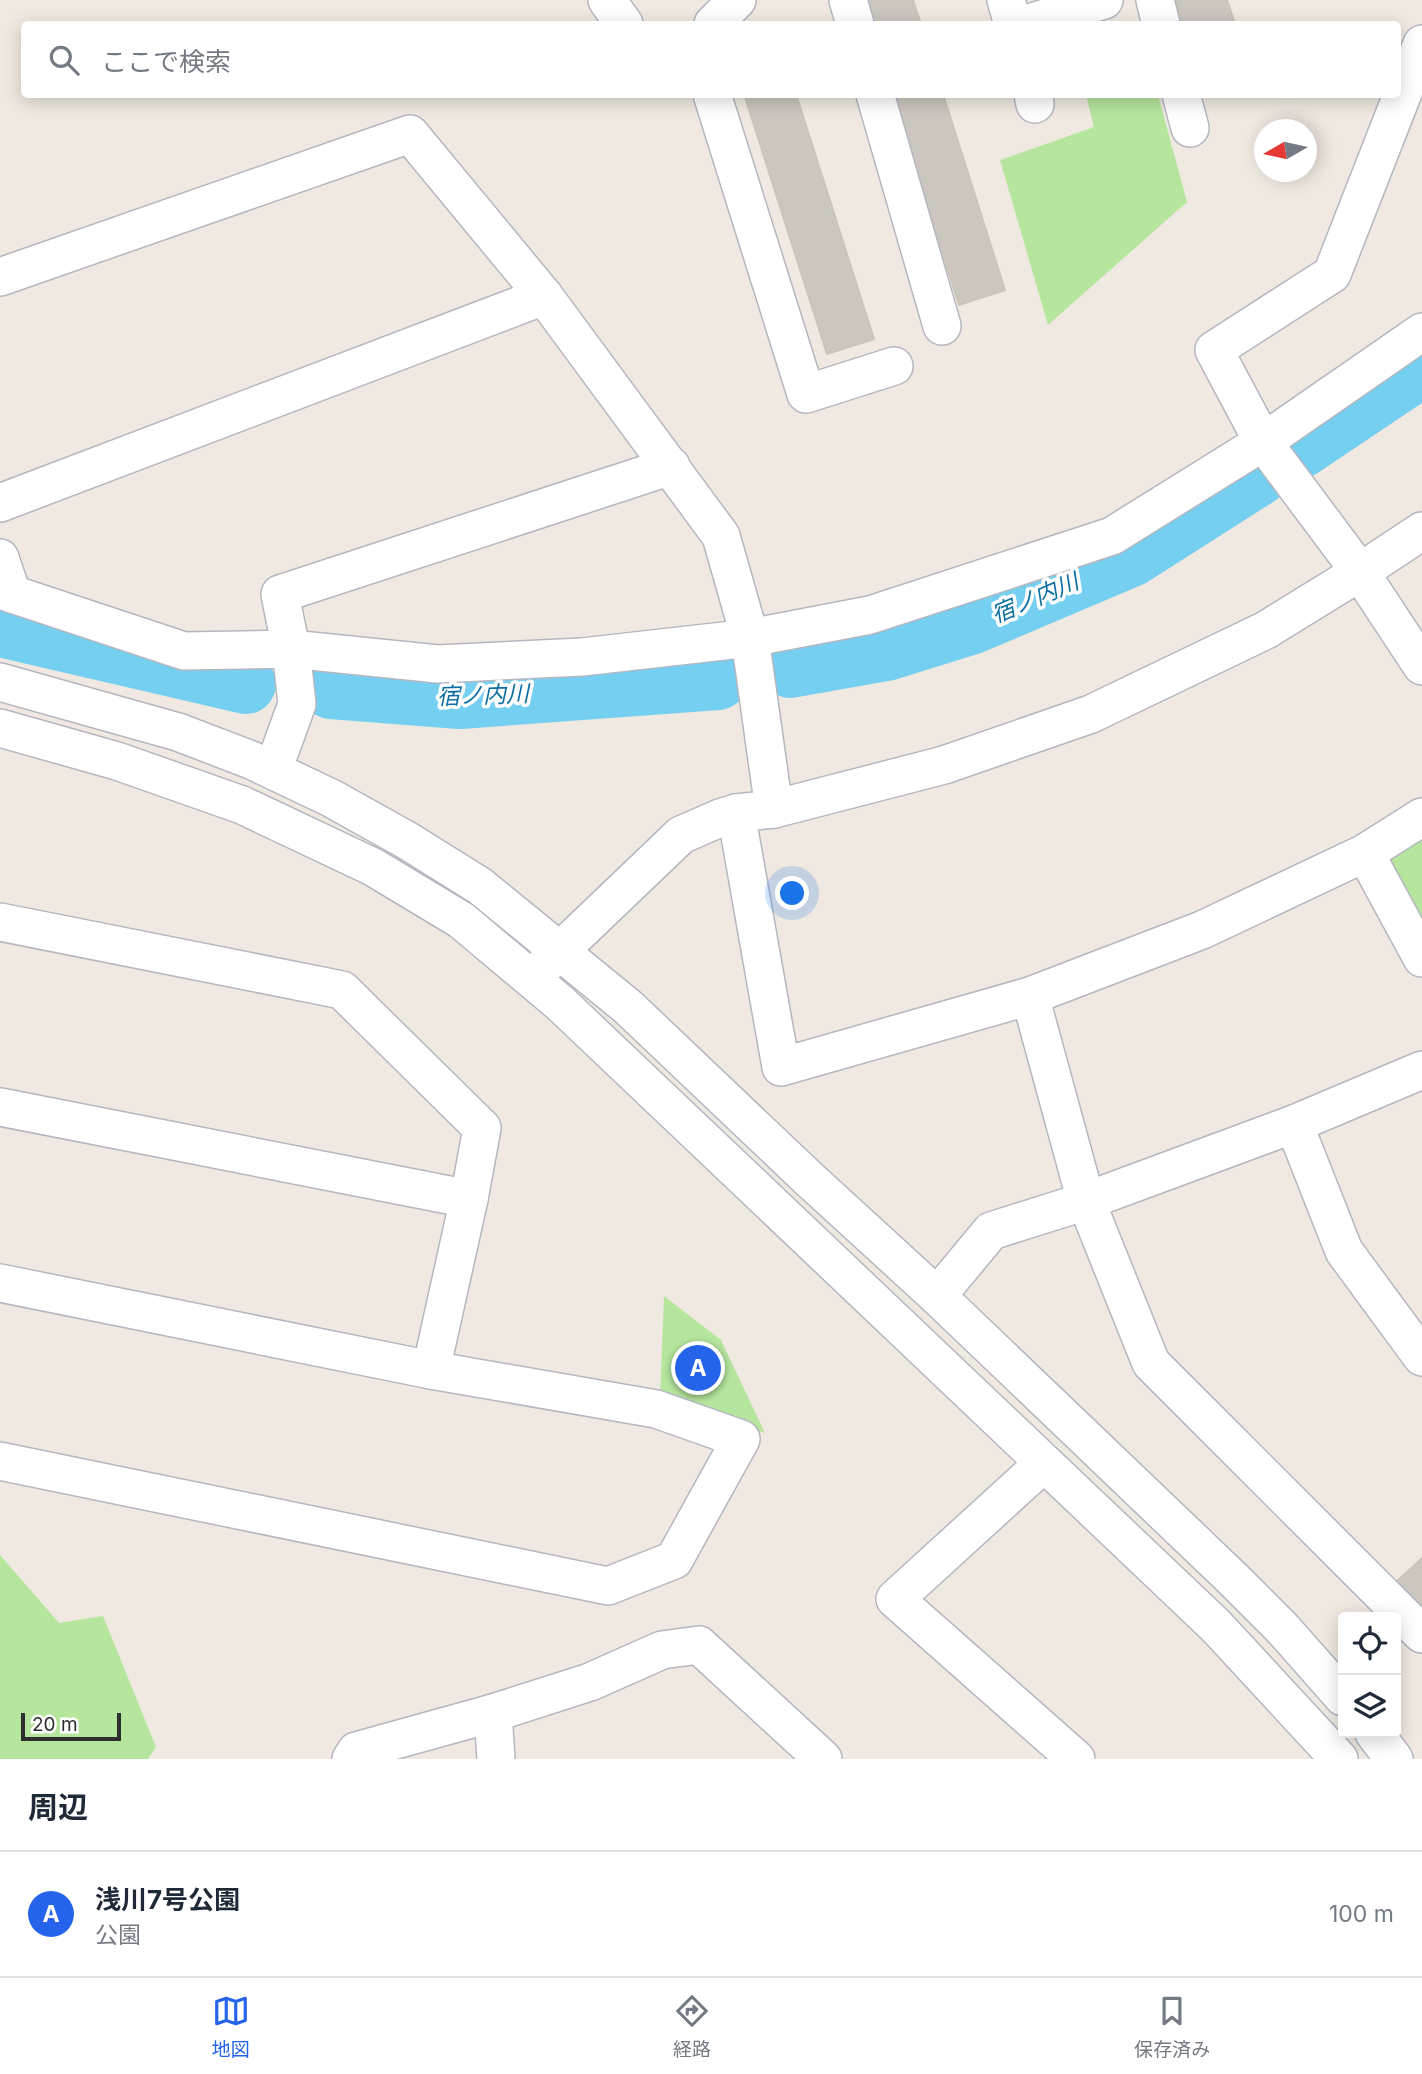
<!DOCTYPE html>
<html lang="ja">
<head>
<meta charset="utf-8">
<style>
  body { margin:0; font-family:Inter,"Noto Sans JP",sans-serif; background:#f6f6f7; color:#1f2937 }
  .controls { position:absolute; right:21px; bottom:21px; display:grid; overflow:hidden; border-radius:7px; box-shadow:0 4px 18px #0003 }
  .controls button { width:63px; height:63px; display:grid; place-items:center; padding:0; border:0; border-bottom:2px solid #e0e1e3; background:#fff; color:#1f2937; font:35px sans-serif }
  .compass { position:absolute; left:1254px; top:119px; width:63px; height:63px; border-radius:50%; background:#fff; box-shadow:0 4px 18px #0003; rotate:261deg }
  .scale { position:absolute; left:21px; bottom:18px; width:100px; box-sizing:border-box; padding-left:7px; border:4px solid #2e2e2e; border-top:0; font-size:19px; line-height:24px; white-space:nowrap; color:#2e2e2e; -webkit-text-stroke:5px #fff; paint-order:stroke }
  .you { position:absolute; left:793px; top:894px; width:24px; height:24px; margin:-18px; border:5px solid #fff; border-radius:50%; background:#1a73e8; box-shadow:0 0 0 10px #1a73e833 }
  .badge { display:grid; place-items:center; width:46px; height:46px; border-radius:50%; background:#2563eb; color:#fff; font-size:23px; font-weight:700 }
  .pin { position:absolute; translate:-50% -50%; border:4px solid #fff; box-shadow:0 2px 7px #0006 }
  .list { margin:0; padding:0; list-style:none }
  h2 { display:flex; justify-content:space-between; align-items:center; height:91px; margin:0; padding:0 28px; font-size:30px }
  h2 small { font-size:23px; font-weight:400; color:#747a83 }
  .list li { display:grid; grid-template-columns:46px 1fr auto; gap:21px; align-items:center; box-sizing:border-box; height:126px; padding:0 28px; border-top:2px solid #e0e1e3 }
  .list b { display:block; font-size:26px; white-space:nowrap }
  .list p { margin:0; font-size:23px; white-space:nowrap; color:#747a83 }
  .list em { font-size:23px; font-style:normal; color:#747a83 }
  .icon { flex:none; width:38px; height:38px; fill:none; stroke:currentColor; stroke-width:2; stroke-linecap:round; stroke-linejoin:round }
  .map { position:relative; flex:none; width:1422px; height:1759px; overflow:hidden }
  .search { position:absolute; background:#fff; box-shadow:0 4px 18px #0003; left:21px; right:21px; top:21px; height:77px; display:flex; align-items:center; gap:18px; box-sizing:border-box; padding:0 24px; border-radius:7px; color:#747a83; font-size:26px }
  .sheet { height:217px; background:#fff }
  nav { display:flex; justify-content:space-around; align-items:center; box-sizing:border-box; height:98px; border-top:2px solid #e0e1e3; background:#fff; font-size:19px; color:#747a83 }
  nav a { display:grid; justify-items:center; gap:4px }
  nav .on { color:#2563eb }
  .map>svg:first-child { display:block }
  .green { fill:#b6e59e }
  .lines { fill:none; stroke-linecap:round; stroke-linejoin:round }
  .river { stroke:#75cff0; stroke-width:60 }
  .building { fill:#cbc7bf; stroke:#cbc5ba; stroke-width:2 }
  .minor-casing { stroke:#b4b7c1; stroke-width:40 }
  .minor { stroke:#fff; stroke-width:37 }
  .labels { text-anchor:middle; stroke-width:7; stroke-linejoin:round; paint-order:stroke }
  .water-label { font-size:23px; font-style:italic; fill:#0d6fa3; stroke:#fff }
</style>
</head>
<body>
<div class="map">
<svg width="1422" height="1759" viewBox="0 0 1422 1759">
  <rect width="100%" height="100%" fill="#efe9e1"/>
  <g class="green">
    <polygon points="1086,95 1158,95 1187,202 1048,325 1000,160 1094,127"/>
    <polygon points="1422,833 1422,933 1383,856"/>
    <polygon points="664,1296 721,1340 765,1433 660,1397"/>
    <polygon points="0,1555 59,1623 103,1616 156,1747 148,1759 0,1759"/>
  </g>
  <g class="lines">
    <g class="river">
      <polyline points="1301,448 1422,367"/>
      <polyline points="0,627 246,684"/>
      <polyline points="790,668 886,651 973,624 1131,557 1258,476"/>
      <polyline points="331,689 460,699 718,680"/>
    </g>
  </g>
  <g class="building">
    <polygon points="862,0 913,0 921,24 870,24"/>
    <polygon points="1175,0 1227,0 1235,24 1183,24"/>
    <polygon points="744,94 796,94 874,339 827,354"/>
    <polygon points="892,94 943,94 1005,290 959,305"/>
    <polygon points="1422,1558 1422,1615 1395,1583"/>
  </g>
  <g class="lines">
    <defs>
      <g id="minor">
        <polyline points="607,0 624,24"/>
        <polyline points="848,0 855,24"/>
        <polyline points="1006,0 1013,24"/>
        <polyline points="1155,0 1161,24"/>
        <polyline points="713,24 737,0"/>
        <polyline points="1026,24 1104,0"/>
        <polyline points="1422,44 1332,274 1214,350 1263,442 1360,572 1422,666"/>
        <polyline points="712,94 806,394 894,366"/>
        <polyline points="875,94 942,326"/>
        <polyline points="1033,94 1035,104"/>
        <polyline points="1181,94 1190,128"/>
        <polyline points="0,277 410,134 544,296 721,536 750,638 774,809"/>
        <polyline points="0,503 544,296"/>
        <polyline points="0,558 12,594"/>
        <polyline points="0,590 184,651 291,649 438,664 582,657 750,638 870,615 1112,536 1263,442 1422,332"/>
        <polyline points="0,682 178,732 251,760 331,798 408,841 480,886 628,1007 808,1178 937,1296 1233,1579 1282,1628 1343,1697"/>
        <polyline points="0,728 117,761 242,805 373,867 461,920 560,1003 1216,1626 1339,1759"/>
        <polyline points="273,770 297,704 291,649 280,594 671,466"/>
        <polyline points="736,813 781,1067 1030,996 1202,930 1365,853 1422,817"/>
        <polyline points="1365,853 1422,958"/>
        <polyline points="0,922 342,990 482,1128 469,1199"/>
        <polyline points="544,966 681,835 720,818 736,813 774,809 944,765 1091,714 1266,630 1360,572 1422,531"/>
        <polyline points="1030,996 1086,1201 1151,1363 1422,1634"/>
        <polyline points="0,1107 469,1199 431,1370"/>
        <polyline points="1294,1124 1344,1251 1422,1357"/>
        <polyline points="0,1283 431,1370 656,1409 741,1439 674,1560 608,1586 0,1461"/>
        <polyline points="937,1296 991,1231 1086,1201 1294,1124 1422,1070"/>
        <polyline points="1044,1463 895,1599 1076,1759"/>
        <polyline points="493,1713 496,1759"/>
        <polyline points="1374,1733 1394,1759"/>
        <polyline points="351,1759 356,1751 493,1713 590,1682 662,1650 699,1645 823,1759"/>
      </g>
    </defs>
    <use href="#minor" class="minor-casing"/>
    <use href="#minor" class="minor"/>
  </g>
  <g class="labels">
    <g class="water-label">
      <text transform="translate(1035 598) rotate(-23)" y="8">宿ノ内川</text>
      <text transform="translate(483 695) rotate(-2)" y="8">宿ノ内川</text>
    </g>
  </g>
</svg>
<div class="controls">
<button><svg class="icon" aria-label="locate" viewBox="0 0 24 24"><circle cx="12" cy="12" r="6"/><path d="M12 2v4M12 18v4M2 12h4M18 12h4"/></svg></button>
<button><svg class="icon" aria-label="layers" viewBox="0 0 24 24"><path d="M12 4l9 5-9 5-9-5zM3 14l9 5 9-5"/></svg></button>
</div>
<svg class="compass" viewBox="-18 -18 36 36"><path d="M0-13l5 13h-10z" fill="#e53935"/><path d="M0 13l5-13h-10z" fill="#747a83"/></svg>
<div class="scale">20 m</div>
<div class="you"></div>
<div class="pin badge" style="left:698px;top:1368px">A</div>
<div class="search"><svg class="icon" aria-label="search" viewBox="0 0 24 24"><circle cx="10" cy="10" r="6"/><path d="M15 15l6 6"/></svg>ここで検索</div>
</div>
<section class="sheet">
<h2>周辺<small></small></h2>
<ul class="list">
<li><span class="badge">A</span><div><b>浅川7号公園</b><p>公園</p></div><em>100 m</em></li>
</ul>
</section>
<nav>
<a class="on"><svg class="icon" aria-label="map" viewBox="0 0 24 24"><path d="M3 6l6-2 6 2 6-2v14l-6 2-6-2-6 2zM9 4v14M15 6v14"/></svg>地図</a>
<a><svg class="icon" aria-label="directions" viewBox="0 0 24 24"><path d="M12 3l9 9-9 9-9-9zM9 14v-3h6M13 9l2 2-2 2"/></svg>経路</a>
<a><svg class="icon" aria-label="saved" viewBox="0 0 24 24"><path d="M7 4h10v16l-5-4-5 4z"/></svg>保存済み</a>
</nav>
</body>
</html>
